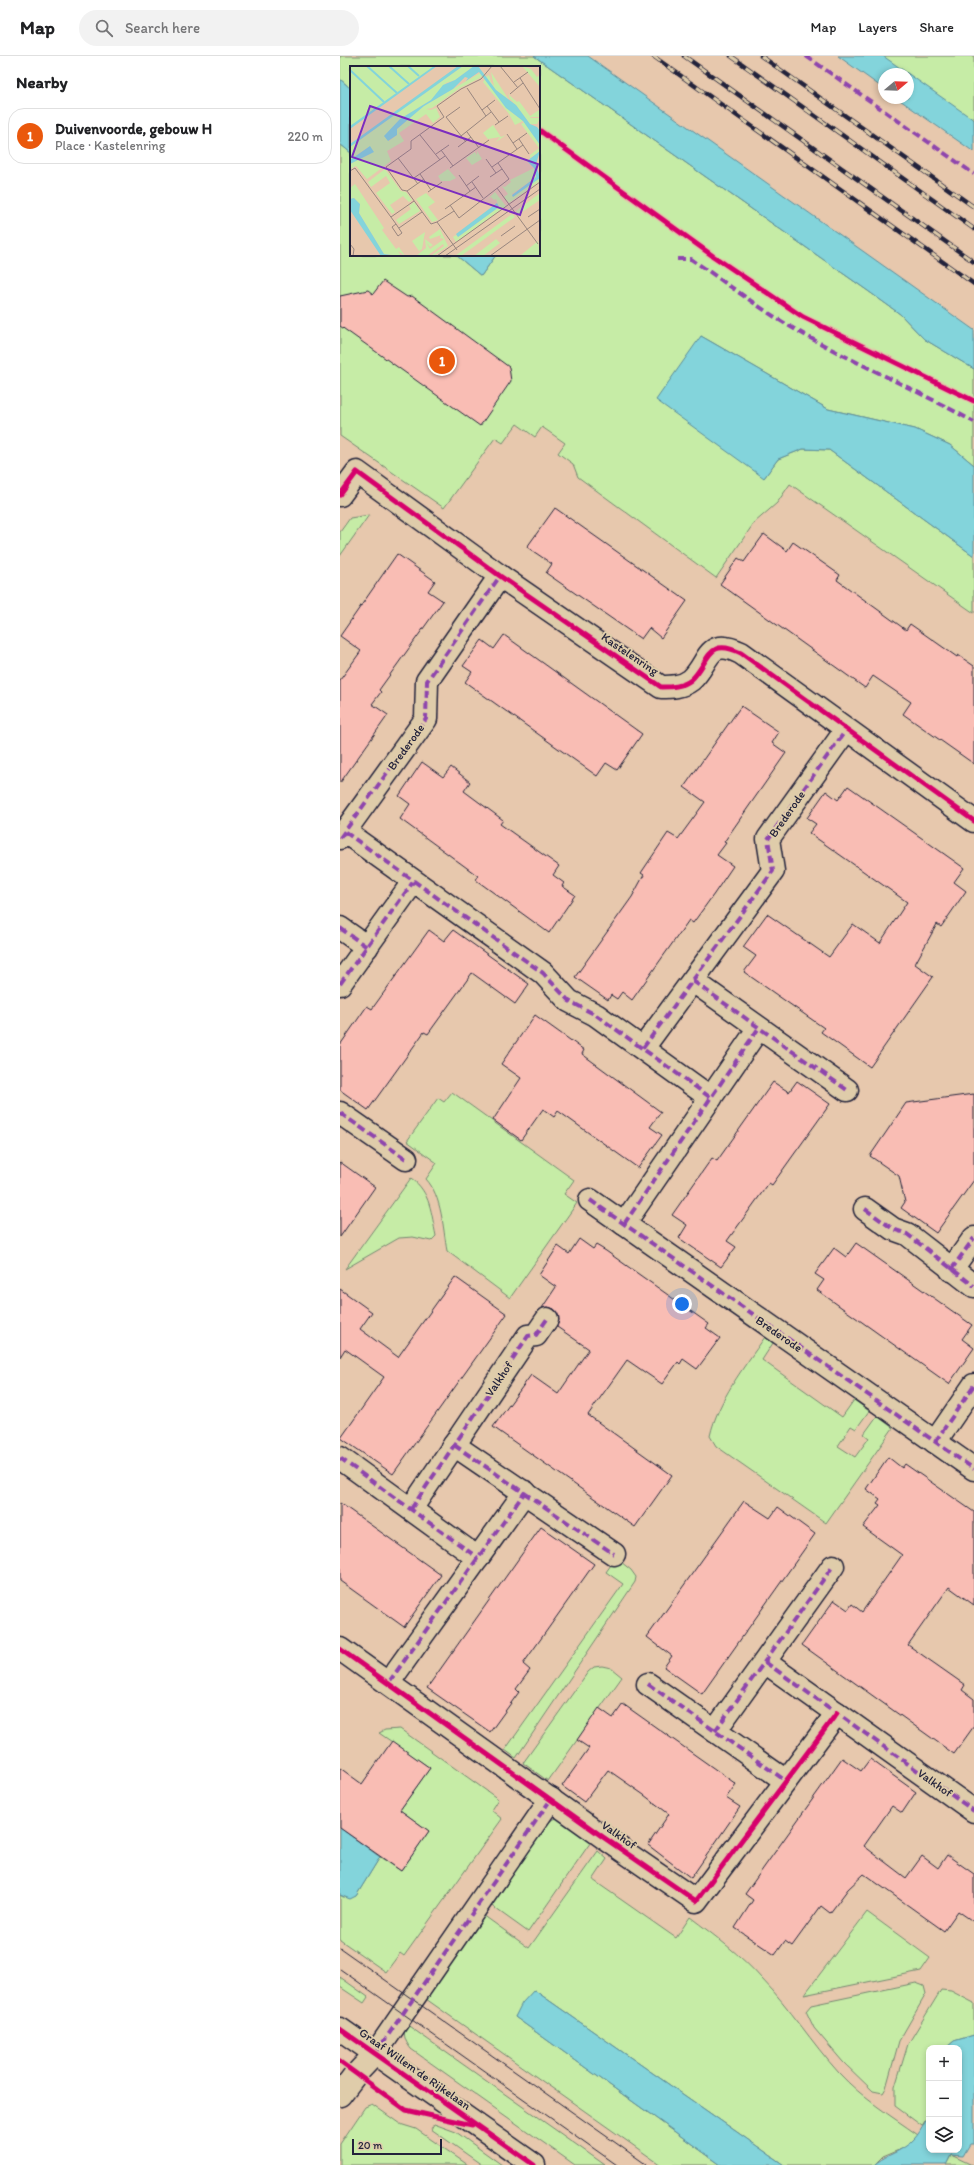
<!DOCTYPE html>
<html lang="en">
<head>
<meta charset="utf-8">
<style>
  body { margin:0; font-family:Itim,sans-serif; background:#f2f2f2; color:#202124 }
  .controls { position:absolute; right:12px; bottom:12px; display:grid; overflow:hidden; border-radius:8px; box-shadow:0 2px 6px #0003 }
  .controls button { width:36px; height:36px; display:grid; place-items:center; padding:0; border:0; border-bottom:1px solid #e0e0e0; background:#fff; color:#202124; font:20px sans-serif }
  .compass { position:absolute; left:538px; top:12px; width:36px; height:36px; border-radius:50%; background:#fff; box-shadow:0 2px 6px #0003; rotate:71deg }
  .scale { position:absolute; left:12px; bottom:10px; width:90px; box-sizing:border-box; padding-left:4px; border:2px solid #22223b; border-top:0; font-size:11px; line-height:14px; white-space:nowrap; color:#22223b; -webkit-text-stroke:3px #dfccaa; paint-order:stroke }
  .you { position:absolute; left:342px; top:1248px; width:14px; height:14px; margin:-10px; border:3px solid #fff; border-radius:50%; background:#1a73e8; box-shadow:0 0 0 6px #1a73e833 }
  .badge { display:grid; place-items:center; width:26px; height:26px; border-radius:50%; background:#ea580c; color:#fff; font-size:13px; font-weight:700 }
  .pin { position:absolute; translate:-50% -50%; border:2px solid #fff; box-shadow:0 1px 4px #0006 }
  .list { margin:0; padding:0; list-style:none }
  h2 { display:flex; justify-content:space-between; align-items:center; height:52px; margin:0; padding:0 16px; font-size:17px }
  h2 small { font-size:13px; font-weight:400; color:#757577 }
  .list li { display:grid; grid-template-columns:26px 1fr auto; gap:12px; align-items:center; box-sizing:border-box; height:56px; margin:0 8px 8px; padding:0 8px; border:1px solid #e0e0e0; border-radius:16px }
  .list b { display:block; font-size:15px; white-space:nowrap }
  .list p { margin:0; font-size:13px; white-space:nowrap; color:#757577 }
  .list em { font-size:13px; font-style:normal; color:#757577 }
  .icon { flex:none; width:22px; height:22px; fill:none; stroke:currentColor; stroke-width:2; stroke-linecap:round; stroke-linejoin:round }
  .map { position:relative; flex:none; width:634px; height:2109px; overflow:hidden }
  header { display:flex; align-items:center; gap:24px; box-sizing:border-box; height:56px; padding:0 20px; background:#fff; border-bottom:1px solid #e0e0e0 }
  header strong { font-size:19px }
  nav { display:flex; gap:22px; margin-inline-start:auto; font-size:14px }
  .search { width:280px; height:36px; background:#f2f2f2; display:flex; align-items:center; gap:10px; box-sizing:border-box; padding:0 14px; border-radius:22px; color:#757577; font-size:15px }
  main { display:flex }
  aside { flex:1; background:#fff }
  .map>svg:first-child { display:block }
  .green { fill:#c6eca6; stroke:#748770 }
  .water { fill:#83d4db; stroke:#5c8d9b }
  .building { fill:#f9bdb4; stroke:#22223b }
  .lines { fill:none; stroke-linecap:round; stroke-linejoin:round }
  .minor-casing { stroke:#22223b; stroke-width:25 }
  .tertiary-casing { stroke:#22223b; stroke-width:25 }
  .minor { stroke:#dfccaa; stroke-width:22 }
  .tertiary { stroke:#dfccaa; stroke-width:22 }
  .tram { stroke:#22223b; stroke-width:1 }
  .rail-casing { stroke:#22223b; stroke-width:4.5 }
  .rail { stroke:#dfccaa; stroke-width:3; stroke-dasharray:9; stroke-linecap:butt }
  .quiet { stroke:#8e44ad; stroke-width:4; stroke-dasharray:8 4; stroke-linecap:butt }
  .cycleway-casing { stroke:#dfccaa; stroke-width:8 }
  .cycleway { stroke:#d6006c; stroke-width:5 }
  .labels { text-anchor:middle; stroke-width:4; stroke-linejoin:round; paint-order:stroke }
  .street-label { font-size:12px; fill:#22223b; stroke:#dfccaa }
  .inset-river { fill:none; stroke:#83d4db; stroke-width:2 }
  .inset-road { fill:none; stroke:#98867f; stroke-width:1 }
  .view { fill:#7b2cbf; fill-opacity:0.15; stroke:#7b2cbf; stroke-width:2 }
  .inset-edge { fill:none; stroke:#22223b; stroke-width:2 }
</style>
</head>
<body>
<header>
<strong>Map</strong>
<div class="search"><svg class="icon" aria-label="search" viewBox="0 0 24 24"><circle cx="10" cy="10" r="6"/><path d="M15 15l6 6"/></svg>Search here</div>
<nav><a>Map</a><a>Layers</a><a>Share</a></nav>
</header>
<main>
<aside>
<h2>Nearby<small></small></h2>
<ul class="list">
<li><span class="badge">1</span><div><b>Duivenvoorde, gebouw H</b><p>Place · Kastelenring</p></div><em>220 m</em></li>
</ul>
</aside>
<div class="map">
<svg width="634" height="2109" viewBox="0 0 634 2109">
  <rect width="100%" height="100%" fill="#e7c8ad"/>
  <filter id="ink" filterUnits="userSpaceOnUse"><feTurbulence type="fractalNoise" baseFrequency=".025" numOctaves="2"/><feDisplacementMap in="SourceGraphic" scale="8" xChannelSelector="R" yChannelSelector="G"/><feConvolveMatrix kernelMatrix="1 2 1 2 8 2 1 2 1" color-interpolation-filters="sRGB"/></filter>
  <g filter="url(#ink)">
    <g class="green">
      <polygon points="0,0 194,0 528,235 560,258 584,283 634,313 634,409 610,389 575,373 488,353 361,280 424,422 438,403 463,393 489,394 634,500 634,557 450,428 437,447 414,467 376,522 238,421 233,408 218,397 225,387 202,371 195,381 177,368 163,387 155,382 104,452 0,380 0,88 11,97 11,199 116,199 141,220 156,199 199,199 199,11 11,11 11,33 0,23"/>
      <polygon points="528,0 634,0 634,75 568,18"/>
      <polygon points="29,459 0,500 0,476 10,462"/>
      <path d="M 112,1036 L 234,1124 L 224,1138 L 237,1147 L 170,1242 L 107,1195 C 103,1173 102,1140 86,1123 L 97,1107 L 67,1085 L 98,1042 L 104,1046 Z"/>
      <path d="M 71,1122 C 91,1137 91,1157 96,1180 L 91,1185 L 73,1181 L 59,1182 L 5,1213 Z"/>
      <path d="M 425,1281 L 433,1287 L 422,1304 L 502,1361 L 514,1344 L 529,1355 L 516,1373 L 511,1370 L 498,1390 L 515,1401 L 529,1382 L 524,1378 L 537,1360 L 553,1372 L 486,1467 L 376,1390 L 370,1380 C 378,1344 404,1311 425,1281 Z"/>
      <polygon points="276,1502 291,1514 296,1521 295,1526 176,1702 165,1694 283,1528 266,1516"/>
      <polygon points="262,1610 271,1612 282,1621 208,1725 183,1707 248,1616 254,1611"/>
      <polygon points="60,1673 158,1743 151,1754 162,1763 64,1900 60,1897 46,1916 0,1884 0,1839 3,1841 16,1840 40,1801 61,1815 89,1775 60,1754 90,1712 39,1677 45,1674"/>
      <polygon points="220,1761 255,1780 188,1876 149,1848 207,1768 213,1763"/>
      <path d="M 258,1795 L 267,1803 L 253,1824 L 336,1882 L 350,1861 C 375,1880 401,1899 422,1923 C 450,1952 472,1987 499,2017 C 522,2042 551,2060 578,2079 L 566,2091 L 542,2101 L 534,2109 L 444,2109 L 194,1934 L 175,1961 L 381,2109 L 321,2109 L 86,1943 L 143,1859 L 189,1892 Z"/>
      <polygon points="527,1856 590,1902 581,1915 464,1939"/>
      <polygon points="0,1921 28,1941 24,1947 0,1931"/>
      <polygon points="576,1927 584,1930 586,1938 559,1985 546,2032 543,2037 533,2035 503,2006 474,1972 466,1955 471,1949"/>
      <polygon points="601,1934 611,1935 634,1947 634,1979 614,1985 606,1992 589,1992 589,2058 582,2070 555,2050 555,2031 568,1988"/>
      <path d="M 66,1968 L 265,2109 L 235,2109 L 71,1993 C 64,1984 63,1978 66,1968 Z"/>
      <polygon points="32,2048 60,2068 76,2073 128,2109 0,2109 0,2088 25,2051"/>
      <polygon points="94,2068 116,2076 162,2109 142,2109 91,2073"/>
      <polygon points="611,2099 632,2109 606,2109"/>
    </g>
    <g class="water">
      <polygon points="194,0 248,0 634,274 634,313 584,283 560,258 528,235"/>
      <polygon points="498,0 543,0 634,64 634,96 557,42 568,42 568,18 544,18 544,33"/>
      <polygon points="0,23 11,33 11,97 0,88"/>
      <polygon points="116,199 156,199 141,220"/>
      <polygon points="361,280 488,353 575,373 610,389 634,409 634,500 489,394 463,393 438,403 424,422 316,344"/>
      <polygon points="0,1772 40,1801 16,1840 10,1843 0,1839"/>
      <polygon points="194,1934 444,2109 381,2109 175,1961 182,1947"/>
      <path d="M 634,1979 L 634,2088 L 630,2088 L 623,2100 L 611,2099 L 606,2109 L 534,2109 C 544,2100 555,2098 566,2090 C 578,2082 583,2070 589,2058 L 589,2094 L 619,2094 L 619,1992 L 606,1992 L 614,1985 Z"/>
    </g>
    <g class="building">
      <polygon points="43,225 67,241 72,240 169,311 171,325 140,370 0,270 0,240 28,234 33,238"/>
      <polygon points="215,452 347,545 321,582 309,572 301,583 206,517 212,508 187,491"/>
      <polygon points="424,478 447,495 453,486 500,519 497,524 566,574 570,568 617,601 618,599 634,610 634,708 563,658 571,646 533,620 525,632 380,528 398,502 404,506"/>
      <polygon points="57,498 95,525 88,535 103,545 39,634 41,636 32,648 48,659 0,727 0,624 21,595 0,580"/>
      <polygon points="164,579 302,678 277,714 266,707 257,720 125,626 132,616 123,610 142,584 154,593"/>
      <polygon points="401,650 439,676 432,687 446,697 384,786 386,787 377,799 393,810 374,838 353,867 349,864 292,944 282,936 277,943 271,939 268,944 235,921 292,841 304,819 301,817 328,777 338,783 365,746 344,731"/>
      <polygon points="82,706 103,721 111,711 130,726 124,735 163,764 160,768 219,810 213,819 224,827 222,830 235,839 209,877 136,824 138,820 60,763 70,748 59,740"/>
      <polygon points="508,730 624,812 614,826 626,835 601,871 597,868 575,908 593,921 530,1011 481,976 484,972 404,916 416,900 403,891 427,858 489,901 513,868 540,887 567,846 469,777 476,768 467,762 486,735 498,744"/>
      <polygon points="89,874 104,885 113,874 189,928 175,948 132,917 88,978 84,976 28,1054 0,1034 0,989 27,950 32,953"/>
      <polygon points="195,959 244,994 242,998 321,1056 310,1071 322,1079 298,1112 218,1055 214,1061 203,1053 181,1084 153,1064 181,1022 161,1008"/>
      <polygon points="457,1025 490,1048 432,1129 429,1127 387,1185 396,1191 381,1211 339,1182 347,1169 332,1159 372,1102 377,1105 433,1026 449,1036"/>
      <polygon points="634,1038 634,1124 596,1177 561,1152 565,1146 559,1120 530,1100 566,1047"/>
      <polygon points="0,1106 35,1131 0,1181"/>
      <polygon points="239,1183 253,1193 256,1189 266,1195 369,1268 366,1272 380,1282 357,1313 343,1303 340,1308 338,1306 322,1328 287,1304 248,1359 332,1419 295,1471 153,1371 191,1319 218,1338 249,1293 217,1271 219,1264 214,1253 208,1251 202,1252 216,1231 199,1219 218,1190 229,1198"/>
      <polygon points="516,1187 632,1269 622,1283 634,1292 609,1328 477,1234 484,1224 475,1218 494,1192 506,1201"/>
      <polygon points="115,1221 167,1258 53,1418 1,1382 44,1321 5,1293 0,1301 0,1233 32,1256 20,1273 58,1301"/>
      <polygon points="548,1401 562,1412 565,1408 634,1456 634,1549 609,1531 568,1589 625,1629 622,1634 634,1643 634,1670 614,1698 462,1589 494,1544 508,1554 512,1548 522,1556 562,1499 523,1471 540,1449 537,1447 540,1443 526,1433"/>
      <polygon points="404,1445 430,1462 438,1451 475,1478 362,1638 324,1611 332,1600 307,1581"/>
      <polygon points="0,1447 101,1519 64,1571 0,1525"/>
      <polygon points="201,1471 254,1508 183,1608 190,1614 176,1633 179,1636 150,1676 87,1632"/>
      <polygon points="283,1648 396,1728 386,1742 400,1751 351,1822 308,1789 329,1758 304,1739 268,1714 244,1746 222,1730 249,1692 237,1684 259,1652 273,1662"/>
      <polygon points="52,1685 90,1712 60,1754 89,1775 61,1815 0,1772 0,1712 22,1728"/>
      <polygon points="502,1702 521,1715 530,1703 576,1736 562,1757 552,1750 524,1790 566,1822 582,1800 598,1812 607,1799 634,1818 634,1866 618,1855 604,1875 524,1818 508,1833 490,1857 481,1850 452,1890 445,1885 435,1899 395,1872 413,1844 405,1838"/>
    </g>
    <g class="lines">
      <defs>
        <g id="minor">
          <path d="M 0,439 L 17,416 L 160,520 L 321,631 C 331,631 342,631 351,624 C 370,607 366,580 401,597 L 634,765"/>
          <polyline points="5,776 203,917 229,945 256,959 371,1042"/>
          <polyline points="0,782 86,663 87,625 160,520"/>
          <polyline points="0,872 27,891"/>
          <polyline points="353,925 507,1034"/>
          <polyline points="0,928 73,826"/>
          <polyline points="303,992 433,815 428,783 506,674"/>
          <polyline points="0,1057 66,1103"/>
          <polyline points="250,1144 634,1413"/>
          <polyline points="525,1153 553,1173 567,1178 634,1230"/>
          <polyline points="284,1168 418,973"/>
          <polyline points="611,1214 634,1182"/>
          <polyline points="595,1386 634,1329"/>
          <polyline points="114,1389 274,1498"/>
          <polyline points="0,1402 138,1502"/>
          <polyline points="71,1453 188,1280 196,1279 207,1263"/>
          <polyline points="0,1593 263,1781 356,1845 497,1657"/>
          <polyline points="425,1606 634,1755"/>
          <polyline points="49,1626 185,1436"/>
          <polyline points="308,1628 446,1725"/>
          <polyline points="375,1675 493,1510"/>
          <polyline points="0,2039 16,2018 35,1998 211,1743"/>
        </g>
        <polyline id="tertiary" points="0,1973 194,2109"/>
      </defs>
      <use href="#minor" class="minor-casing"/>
      <use href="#tertiary" class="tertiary-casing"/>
      <use href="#minor" class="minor"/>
      <use href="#tertiary" class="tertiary"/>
      <g class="tram">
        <polyline points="0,1892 307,2109"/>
        <polyline points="0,1913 277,2109"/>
      </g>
      <defs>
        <g id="rail">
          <polyline points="313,0 634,228"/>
          <polyline points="344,0 634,206"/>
          <polyline points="391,0 634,173"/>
          <polyline points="421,0 634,151"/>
        </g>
      </defs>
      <use href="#rail" class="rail-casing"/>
      <use href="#rail" class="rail"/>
      <g class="quiet">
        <polyline points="466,0 634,118"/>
        <path d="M 337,203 L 351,203 C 385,226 420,253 456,274 C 514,307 576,333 634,366"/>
        <polyline points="5,776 203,917 229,945 256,959 371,1042"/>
        <polyline points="0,782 86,663 87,625 160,520"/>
        <polyline points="0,872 27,891"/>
        <polyline points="353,925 507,1034"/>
        <polyline points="0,928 73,826"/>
        <polyline points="303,992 433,815 428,783 506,674"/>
        <polyline points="0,1057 66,1103"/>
        <polyline points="250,1144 634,1413"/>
        <polyline points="525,1153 553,1173 567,1178 634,1230"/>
        <polyline points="284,1168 418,973"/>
        <polyline points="611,1214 634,1182"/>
        <polyline points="595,1386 634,1329"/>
        <polyline points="114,1389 274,1498"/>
        <polyline points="0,1402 138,1502"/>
        <polyline points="71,1453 188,1280 196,1279 207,1263"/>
        <polyline points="425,1606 634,1755"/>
        <polyline points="49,1626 185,1436"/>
        <polyline points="308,1628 446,1725"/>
        <polyline points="375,1675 493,1510"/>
        <polyline points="35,1998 211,1743"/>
      </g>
      <defs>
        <g id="cycleway">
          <polyline points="199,74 373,200 463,261 634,345"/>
          <path d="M 0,439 L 17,416 L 160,520 L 321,631 C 331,631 342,631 351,624 C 370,607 366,580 401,597 L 634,765"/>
          <polyline points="0,1593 263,1781 356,1845 497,1657"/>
          <polyline points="0,1973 194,2109"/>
          <polyline points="0,2006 66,2054 132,2069"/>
        </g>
      </defs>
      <use href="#cycleway" class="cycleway-casing"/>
      <use href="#cycleway" class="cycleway"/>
    </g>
  </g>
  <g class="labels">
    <g class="street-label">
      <text transform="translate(290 598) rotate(34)" y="4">Kastelenring</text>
      <text transform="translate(66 691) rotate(-54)" y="4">Brederode</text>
      <text transform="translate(447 758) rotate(-55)" y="4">Brederode</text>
      <text transform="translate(439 1278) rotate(35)" y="4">Brederode</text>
      <text transform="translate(159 1323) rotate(-56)" y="4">Valkhof</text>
      <text transform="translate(595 1727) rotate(35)" y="4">Valkhof</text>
      <text transform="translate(279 1779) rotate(35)" y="4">Valkhof</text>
      <text transform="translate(75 2013) rotate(35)" y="4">Graaf Willem de Rijkelaan</text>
    </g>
  </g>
  <g transform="translate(10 10)">
    <rect width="190" height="190" fill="#e7c8ad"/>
    <path d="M 0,0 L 85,0 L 0,61 ZM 113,0 L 124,0 L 105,14 L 96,17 L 81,34 L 50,53 L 35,70 L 39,75 L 47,69 L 47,63 L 74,40 L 130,7 L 132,10 L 130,12 L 110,22 L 82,42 L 76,43 L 81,44 L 86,42 L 90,51 L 83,57 L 76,48 L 49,67 L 54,75 L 37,85 L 41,95 L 17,113 L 6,100 L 0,103 L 0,98 L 20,88 L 17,82 L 0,94 L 0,81 ZM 172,0 L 181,3 L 187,11 L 190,9 L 190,21 ZM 141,6 L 159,34 L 168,39 L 181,52 L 190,52 L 187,58 L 180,58 L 166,39 L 146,24 L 136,11 L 139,9 L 141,16 L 144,20 L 152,26 L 144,20 ZM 135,13 L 156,42 L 173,55 L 165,59 L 159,48 L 133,16 ZM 158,28 L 167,36 L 169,35 L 180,50 L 189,44 L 190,51 L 180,51 L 160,33 ZM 174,56 L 190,79 L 190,85 L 180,92 L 180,89 L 189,82 L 171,58 ZM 143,59 L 151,71 L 156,69 L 146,76 L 150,71 L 138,73 L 133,67 ZM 127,85 L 132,93 L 122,99 L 116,92 L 125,86 L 127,89 ZM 184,102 L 186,111 L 162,128 L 163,131 L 190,112 L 190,115 L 159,137 L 154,131 L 158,128 L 152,120 L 155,121 L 161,116 L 160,114 ZM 35,103 L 51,125 L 56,126 L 62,134 L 59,136 L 53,130 L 40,139 L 45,146 L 42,148 L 26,127 L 40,117 L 36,110 L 21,121 L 18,116 ZM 98,103 L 106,112 L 100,115 L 91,115 L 88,110 ZM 5,118 L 34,162 L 32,164 L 46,183 L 49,181 L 55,190 L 48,185 L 51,190 L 34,188 L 9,147 L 10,138 L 4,132 L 0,133 L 0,122 ZM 145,126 L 156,140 L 106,176 L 103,171 L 106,169 L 108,171 L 149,141 L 146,133 L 144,134 L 141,131 L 137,134 ZM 76,127 L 85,136 L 78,141 L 88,154 L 82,156 L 66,133 ZM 190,127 L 190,134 L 172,146 L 170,151 L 166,145 ZM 64,136 L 70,145 L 49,158 L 46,154 L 61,143 L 59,140 ZM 162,148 L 165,151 L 111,190 L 105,190 ZM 90,163 L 98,180 L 83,190 L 81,190 L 94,180 L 93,178 L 77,190 L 66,190 L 76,182 L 75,173 L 83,179 L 80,181 L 76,176 L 80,183 L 94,173 L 90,172 L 91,169 L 80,173 L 79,171 ZM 75,166 L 72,183 L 69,185 L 62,175 ZM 146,173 L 150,177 L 133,190 L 124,190 ZM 188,175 L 190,190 L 166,190 L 171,189 Z" fill="#c6eca6"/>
    <path d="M 84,0 L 87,0 L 0,63 L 0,60 ZM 108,0 L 113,0 L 0,81 L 0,78 ZM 124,0 L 128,0 L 146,24 L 166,39 L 180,58 L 187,61 L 190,65 L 190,79 L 173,55 L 156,42 L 129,6 L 116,15 L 118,12 L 115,11 L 103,23 L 74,40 L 47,63 L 47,69 L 38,75 L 34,70 L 50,53 L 81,34 L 93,19 L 105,14 ZM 20,80 L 24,86 L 0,98 L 0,94 ZM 190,85 L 186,98 L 190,112 L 163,131 L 162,129 L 186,111 L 184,102 L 177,95 ZM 4,132 L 10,138 L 9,147 L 34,188 L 48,190 L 31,190 L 0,144 L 0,133 ZM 147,137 L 149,141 L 108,171 L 106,168 Z" fill="#83d4db"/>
    <path class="inset-river" d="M 17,0 L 47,27M 39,0 L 59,18M 58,0 L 69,10M 0,4 L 34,36"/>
    <path class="inset-road" d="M 150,0 L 168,22M 170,12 L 190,43M 164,16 L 178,6M 117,22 L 136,50M 160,28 L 173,17M 137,40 L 149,56M 132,44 L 145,34M 96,51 L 116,76M 96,51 L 110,41M 145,59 L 158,50M 117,66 L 129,82M 157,68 L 167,83M 70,69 L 90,94M 111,70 L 141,46M 169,73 L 179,88M 163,77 L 177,67M 108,81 L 121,71M 91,84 L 103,100M 86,88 L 99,79M 48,92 L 68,118M 136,93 L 146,107M 142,101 L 173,79M 100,102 L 139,74M 0,105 L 5,102 L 46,158M 70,108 L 81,124M 109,109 L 120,125M 140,111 L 152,103M 64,112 L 95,90M 122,116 L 133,132M 116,120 L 129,110M 147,122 L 188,178M 57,125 L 74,113M 78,126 L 92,116M 100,139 L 109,152 L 159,113 L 148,97M 95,143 L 126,121M 41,151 L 64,135M 178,151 L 190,143M 87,156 L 104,145M 46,158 L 52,167 L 48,170 L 42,161 ZM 49,162 L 72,146M 151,170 L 165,160M 0,178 L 4,183 L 3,190M 107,184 L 87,156 L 81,158 L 57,125 L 52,124 L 36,101 L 61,83 L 61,75 L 94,51 L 87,40 L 111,23 L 131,13 L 142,0M 87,190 L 190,116M 95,190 L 190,123M 140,190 L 190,154"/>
    <path class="view" d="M 20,40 L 188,98 L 170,149 L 2,91 Z"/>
    <rect width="190" height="190" class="inset-edge"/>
  </g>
</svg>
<div class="controls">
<button>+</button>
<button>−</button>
<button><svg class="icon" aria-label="layers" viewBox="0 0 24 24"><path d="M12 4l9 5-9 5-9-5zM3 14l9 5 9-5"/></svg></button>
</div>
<svg class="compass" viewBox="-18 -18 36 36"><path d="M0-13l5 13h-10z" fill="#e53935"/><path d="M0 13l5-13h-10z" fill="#757577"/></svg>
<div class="scale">20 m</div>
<div class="you"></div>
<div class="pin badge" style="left:102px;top:305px">1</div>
</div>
</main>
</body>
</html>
